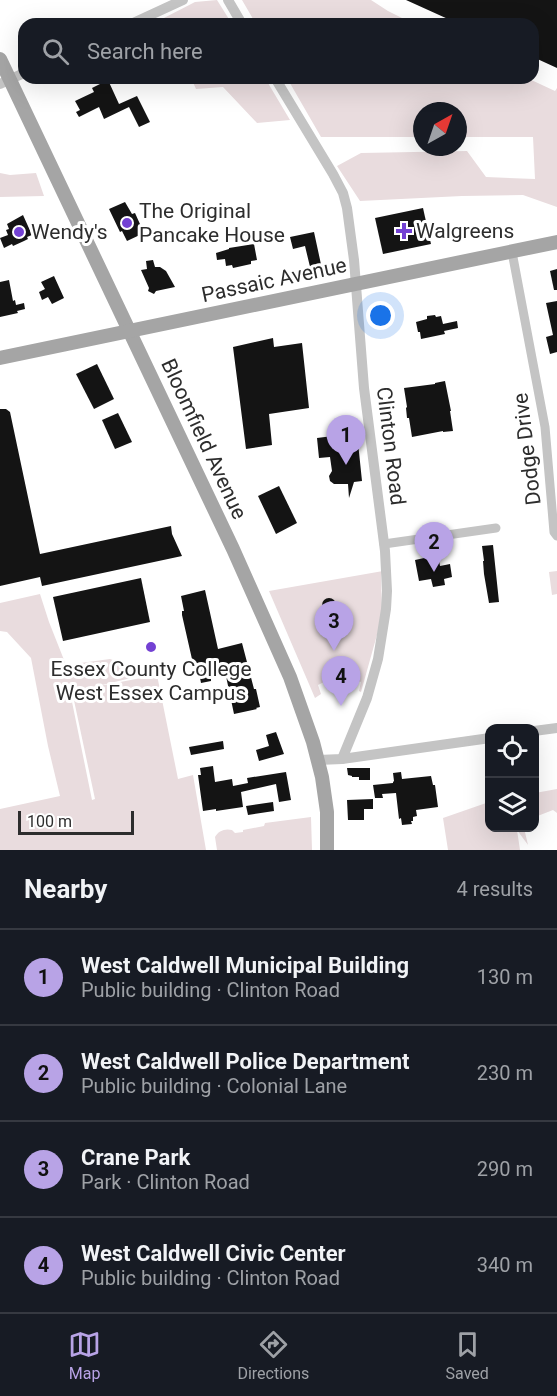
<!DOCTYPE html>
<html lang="en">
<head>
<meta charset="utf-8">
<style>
  body { margin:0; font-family:Roboto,sans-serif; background:#20242c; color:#f1f3f6 }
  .controls { position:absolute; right:18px; bottom:18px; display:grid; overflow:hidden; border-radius:12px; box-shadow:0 6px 24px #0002 }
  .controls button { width:54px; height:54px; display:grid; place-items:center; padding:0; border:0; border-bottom:2px solid #363941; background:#171b24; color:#f1f3f6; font:30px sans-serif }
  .compass { position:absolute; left:413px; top:102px; width:54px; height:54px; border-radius:50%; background:#171b24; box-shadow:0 6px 24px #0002; rotate:40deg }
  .scale { position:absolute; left:18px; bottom:15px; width:116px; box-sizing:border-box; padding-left:6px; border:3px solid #2d2d2d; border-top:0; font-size:16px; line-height:21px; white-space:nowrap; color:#2d2d2d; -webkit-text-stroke:4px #fff; paint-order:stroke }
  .you { position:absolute; left:381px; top:316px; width:21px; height:21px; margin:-15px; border:4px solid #fff; border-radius:50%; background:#1a73e8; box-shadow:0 0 0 9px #1a73e833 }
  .badge { display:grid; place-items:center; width:39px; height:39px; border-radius:50%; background:#b8a3e6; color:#111; font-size:20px; font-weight:700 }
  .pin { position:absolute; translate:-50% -50px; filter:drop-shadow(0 2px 3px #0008) }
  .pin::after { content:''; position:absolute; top:32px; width:21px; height:18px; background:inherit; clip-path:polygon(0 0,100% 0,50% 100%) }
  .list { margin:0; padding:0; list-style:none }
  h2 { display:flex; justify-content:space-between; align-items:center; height:78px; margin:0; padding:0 24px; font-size:26px }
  h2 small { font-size:20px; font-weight:400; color:#9ea1a6 }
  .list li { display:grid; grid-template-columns:39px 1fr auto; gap:18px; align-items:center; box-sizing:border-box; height:96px; padding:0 24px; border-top:2px solid #363941 }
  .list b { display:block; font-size:22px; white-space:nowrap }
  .list p { margin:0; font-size:20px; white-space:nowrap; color:#9ea1a6 }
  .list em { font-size:20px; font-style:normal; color:#9ea1a6 }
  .icon { flex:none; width:33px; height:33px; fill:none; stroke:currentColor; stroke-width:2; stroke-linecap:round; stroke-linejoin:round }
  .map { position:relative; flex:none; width:557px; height:850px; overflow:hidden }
  .search { position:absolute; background:#171b24; box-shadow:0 6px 24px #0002; left:18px; right:18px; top:18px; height:66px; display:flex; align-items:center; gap:15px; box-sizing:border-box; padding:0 21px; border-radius:18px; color:#9ea1a6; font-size:22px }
  .sheet { height:462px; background:#171b24 }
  nav { display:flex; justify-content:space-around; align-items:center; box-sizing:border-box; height:84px; border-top:2px solid #363941; background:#171b24; font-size:16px; color:#9ea1a6 }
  nav a { display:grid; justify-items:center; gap:3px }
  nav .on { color:#b8a3e6 }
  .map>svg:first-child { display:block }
  .green { fill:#e9dcde; fill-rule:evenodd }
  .building { fill:#141414 }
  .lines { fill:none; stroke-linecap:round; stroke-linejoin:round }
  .minor { stroke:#c4c4c4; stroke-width:9 }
  .tertiary { stroke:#c4c4c4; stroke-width:10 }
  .primary { stroke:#a5a5a5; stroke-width:14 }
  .poi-dot { fill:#7341d3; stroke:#fff; stroke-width:2 }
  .labels { text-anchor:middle; stroke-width:6; stroke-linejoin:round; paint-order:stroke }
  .poi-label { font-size:21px; fill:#2d2d2d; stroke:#fff; text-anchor:start }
  .street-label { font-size:21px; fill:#2d2d2d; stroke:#fff }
</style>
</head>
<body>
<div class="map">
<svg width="557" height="850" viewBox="0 0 557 850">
  <rect width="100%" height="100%" fill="#fff"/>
  <g class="green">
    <polygon points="217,0 232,24 165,24 162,19 195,2"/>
    <polygon points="242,0 371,0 388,11 414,24 256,24"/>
    <polygon points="191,78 265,78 290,120 257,123 223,87 196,89"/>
    <polygon points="287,78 527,78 555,91 557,88 557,207 523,195 462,196 360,201 337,166 361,153 467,151 486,177 535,179 533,137 458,137 458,111 422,111 422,137 321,137"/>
    <polygon points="0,173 10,175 36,173 44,196 0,197"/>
    <path d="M 383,571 L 381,574 L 382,617 L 361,692 L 359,691 L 361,682 C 346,676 332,677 318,685 L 321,694 L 315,698 L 269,591 Z"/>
    <polygon points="557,571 557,594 552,595 549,572"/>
    <path d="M 40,594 L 49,622 L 66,665 L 110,659 L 124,664 L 131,678 L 94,687 L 157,675 L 178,779 L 193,775 L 206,850 L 0,850 L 0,809 L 60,796 L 48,746 L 31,658 L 7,632 L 0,631 L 0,603 ZM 72,691 L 95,799 L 92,800 L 70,692 Z"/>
    <polygon points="557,789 557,813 553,810 535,817 535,793"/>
    <polygon points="489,802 490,828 524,828 528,845 517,830 520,850 448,850 443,818"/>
    <path d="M 311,817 L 312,850 L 217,850 L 215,837 C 218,831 225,828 232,830 L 235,833 L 243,832 L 243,830 L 264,826 L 265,823 Z"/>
  </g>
  <g class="building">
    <polygon points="406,0 557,0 557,68 533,57 533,24 459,24"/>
    <polygon points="108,80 119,104 137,96 150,122 139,127 129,107 104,119 99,107 79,117 76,112 80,110 75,101 94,92 92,88"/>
    <polygon points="125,202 132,214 135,213 144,233 127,241 122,231 120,232 109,209"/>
    <polygon points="423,208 431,244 383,254 375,218"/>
    <polygon points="23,215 32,235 27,237 28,239 24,241 13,246 12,244 4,248 0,238 8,235 6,230 9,229 7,224"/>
    <polygon points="314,232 322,269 311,271 305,246 293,249 290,237"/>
    <polygon points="254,244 257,260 251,261 251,264 233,268 232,265 226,266 225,259 217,260 216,253 229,249 229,248"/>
    <polygon points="153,260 155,267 160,267 166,271 175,287 156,291 154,294 148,291 149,288 141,270 147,269 146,261"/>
    <polygon points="557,269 557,290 554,290 550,271"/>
    <polygon points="54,276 64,298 52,304 48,297 42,300 39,292 45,289 41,282"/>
    <polygon points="9,280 13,301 15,300 16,305 24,303 25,309 17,311 18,313 0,317 0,282"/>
    <polygon points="557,301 557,352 550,354 546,337 553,335 546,303"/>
    <polygon points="435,315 436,317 441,316 443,324 457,321 458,328 444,331 445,334 421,339 420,332 418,332 416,322 427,319 427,316"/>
    <polygon points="273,338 274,347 302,343 309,408 269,414 272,445 246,449 233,347"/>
    <polygon points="97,364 114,399 94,409 76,374"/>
    <polygon points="445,381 451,411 450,411 453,431 443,432 443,431 412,437 409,418 407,418 406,408 407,407 404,388 435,384 435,383"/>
    <polygon points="0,409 6,409 10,412 40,554 171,526 172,534 182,556 42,586 40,577 0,586"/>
    <polygon points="118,413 132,442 115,449 102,420"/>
    <polygon points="357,433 362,481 354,482 349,498 348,484 334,484 330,481 329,476 332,471 330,457 319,458 317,438"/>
    <polygon points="279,486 297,523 276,534 258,496"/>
    <polygon points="493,545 499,602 489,603 484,574 483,561 484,561 482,546"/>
    <polygon points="438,555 440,566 450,564 452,577 444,579 445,585 433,587 431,579 419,581 415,560"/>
    <polygon points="141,578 150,622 63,641 53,597"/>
    <polygon points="205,590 218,649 242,643 254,689 256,689 260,707 256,708 257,709 234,714 223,662 211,665 211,681 201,683 198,667 194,668 182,615 182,611 184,611 181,596"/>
    <circle cx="329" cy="605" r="7"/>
    <polygon points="276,732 284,754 259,761 256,750 269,746 266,735"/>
    <polygon points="223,741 224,749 191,755 189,747"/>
    <polygon points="213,766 215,782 232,779 233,786 248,783 247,778 286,772 291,800 279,802 276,784 241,792 243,807 216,811 216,809 203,811 198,775 201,775 200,768"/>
    <polygon points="347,768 370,768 370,780 359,780 359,777 352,777 352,776 348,775"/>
    <polygon points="401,772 402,779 431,776 433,785 435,785 438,807 416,810 417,816 413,817 413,821 411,821 412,824 402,825 401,818 399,819 396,793 382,794 383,798 375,798 373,785 393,783 393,782 394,781 393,773"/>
    <polygon points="373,799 373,809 364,809 364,820 348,820 347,800"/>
    <polygon points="273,802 274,811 248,815 246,806"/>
  </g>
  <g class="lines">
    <g class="minor">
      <polyline points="512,252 545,427 554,532 557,536"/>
      <polyline points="384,544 496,528"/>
    </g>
    <g class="tertiary">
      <polyline points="228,0 242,24"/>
      <polyline points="131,24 183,0"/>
      <polyline points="275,78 333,174 343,193 347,208 354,260 364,388 385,551 387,591 386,609 378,659 367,698 342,759"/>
      <polyline points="0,84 24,73"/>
      <polyline points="534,731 557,728"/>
      <polyline points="318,760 342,759 490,738"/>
    </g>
    <g class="primary">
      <polyline points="0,59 233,549 290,677 313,742 322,777 327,812 327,850"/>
      <polyline points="0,358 557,242"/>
    </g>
  </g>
  <g class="poi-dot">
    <circle cx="127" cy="223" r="6"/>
    <path d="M401 222h6v6h6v6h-6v6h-6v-6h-6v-6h6z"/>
    <circle cx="19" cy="232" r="6"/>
    <circle cx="151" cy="647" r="6"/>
  </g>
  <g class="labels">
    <g class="poi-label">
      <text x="139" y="218">The Original<tspan x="139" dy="24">Pancake House</tspan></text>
      <text x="416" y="238">Walgreens</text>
      <text x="31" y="239">Wendy's</text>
      <text x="151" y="676" text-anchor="middle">Essex County College<tspan x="151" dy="24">West Essex Campus</tspan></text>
    </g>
    <g class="street-label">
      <text transform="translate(274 280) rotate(-12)" y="7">Passaic Avenue</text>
      <text transform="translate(204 439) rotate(65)" y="7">Bloomfield Avenue</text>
      <text transform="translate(391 446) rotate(83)" y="7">Clinton Road</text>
      <text transform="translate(527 449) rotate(-97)" y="7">Dodge Drive</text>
    </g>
  </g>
</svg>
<div class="controls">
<button><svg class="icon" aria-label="locate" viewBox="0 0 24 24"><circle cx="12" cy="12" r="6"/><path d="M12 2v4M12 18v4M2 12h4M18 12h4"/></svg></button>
<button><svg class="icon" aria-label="layers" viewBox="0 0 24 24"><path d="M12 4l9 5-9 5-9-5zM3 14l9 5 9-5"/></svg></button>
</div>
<svg class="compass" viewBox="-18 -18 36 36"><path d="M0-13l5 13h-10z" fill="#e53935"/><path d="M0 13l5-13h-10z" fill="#9ea1a6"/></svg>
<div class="scale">100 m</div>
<div class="you"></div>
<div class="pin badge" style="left:346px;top:465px">1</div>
<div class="pin badge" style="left:434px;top:572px">2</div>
<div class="pin badge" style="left:334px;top:651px">3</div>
<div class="pin badge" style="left:341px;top:706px">4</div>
<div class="search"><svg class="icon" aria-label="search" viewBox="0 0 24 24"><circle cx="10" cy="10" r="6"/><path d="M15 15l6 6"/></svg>Search here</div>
</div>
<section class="sheet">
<h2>Nearby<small>4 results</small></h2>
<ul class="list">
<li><span class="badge">1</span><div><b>West Caldwell Municipal Building</b><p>Public building · Clinton Road</p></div><em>130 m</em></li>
<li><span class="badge">2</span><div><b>West Caldwell Police Department</b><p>Public building · Colonial Lane</p></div><em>230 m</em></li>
<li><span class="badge">3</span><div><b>Crane Park</b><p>Park · Clinton Road</p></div><em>290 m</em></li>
<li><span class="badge">4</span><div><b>West Caldwell Civic Center</b><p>Public building · Clinton Road</p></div><em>340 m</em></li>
</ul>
</section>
<nav>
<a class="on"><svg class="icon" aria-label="map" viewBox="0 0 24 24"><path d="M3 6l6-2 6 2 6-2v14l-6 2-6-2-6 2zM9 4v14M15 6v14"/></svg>Map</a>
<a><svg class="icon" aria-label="directions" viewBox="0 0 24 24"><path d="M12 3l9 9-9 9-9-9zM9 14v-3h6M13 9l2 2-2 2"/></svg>Directions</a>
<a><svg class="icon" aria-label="saved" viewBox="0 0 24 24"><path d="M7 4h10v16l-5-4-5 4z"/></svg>Saved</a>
</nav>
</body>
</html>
